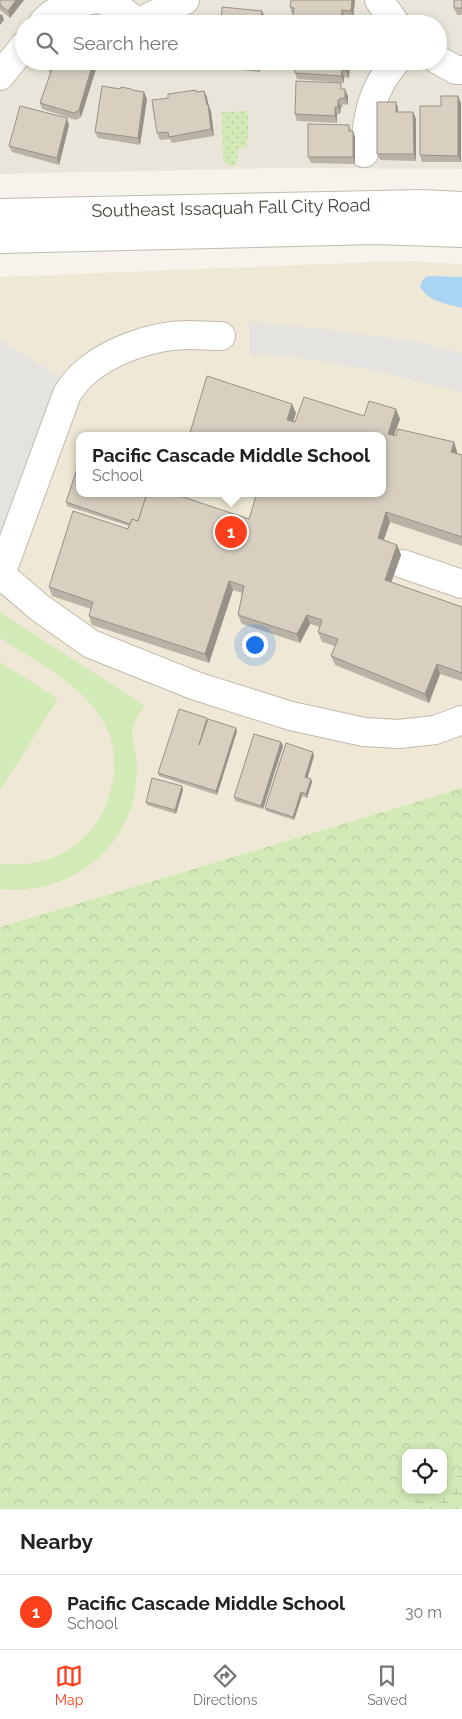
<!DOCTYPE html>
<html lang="en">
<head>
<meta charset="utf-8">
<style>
  body { margin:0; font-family:Raleway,sans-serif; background:#f6f6f6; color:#222 }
  .controls { position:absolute; right:15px; bottom:15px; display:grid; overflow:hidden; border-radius:10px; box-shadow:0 2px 8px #0003 }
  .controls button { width:45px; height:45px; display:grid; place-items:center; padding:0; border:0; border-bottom:1px solid #e0e0e0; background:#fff; color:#222; font:25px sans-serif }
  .you { position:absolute; left:254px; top:644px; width:18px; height:18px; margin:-12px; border:4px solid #fff; border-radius:50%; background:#1a73e8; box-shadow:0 0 0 8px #1a73e833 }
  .badge { display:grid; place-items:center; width:32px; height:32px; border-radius:50%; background:#fc3f1d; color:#fff; font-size:16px; font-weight:700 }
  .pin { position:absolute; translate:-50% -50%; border:2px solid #fff; box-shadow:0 1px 5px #0006 }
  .popup { position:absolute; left:76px; top:432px; width:310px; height:65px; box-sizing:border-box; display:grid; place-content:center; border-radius:10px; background:#fff; filter:drop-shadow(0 1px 4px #0005); font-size:16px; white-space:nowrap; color:#767676 }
  .popup b { font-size:19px; color:#222 }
  .popup::after { content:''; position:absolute; left:50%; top:100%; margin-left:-10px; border:10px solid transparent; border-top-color:#fff }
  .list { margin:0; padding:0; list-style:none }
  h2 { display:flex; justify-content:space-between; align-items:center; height:65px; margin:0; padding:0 20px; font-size:21px }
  h2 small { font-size:16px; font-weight:400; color:#767676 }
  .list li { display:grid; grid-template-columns:32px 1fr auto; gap:15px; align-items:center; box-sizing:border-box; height:75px; padding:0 20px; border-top:1px solid #e0e0e0 }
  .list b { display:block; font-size:19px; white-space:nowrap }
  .list p { margin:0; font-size:16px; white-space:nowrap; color:#767676 }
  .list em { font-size:16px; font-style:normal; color:#767676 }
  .icon { flex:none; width:28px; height:28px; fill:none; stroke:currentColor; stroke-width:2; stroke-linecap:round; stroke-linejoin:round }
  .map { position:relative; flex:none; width:462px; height:1509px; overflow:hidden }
  .search { position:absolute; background:#fff; box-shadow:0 2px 8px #0003; left:15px; right:15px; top:15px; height:55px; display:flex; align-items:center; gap:12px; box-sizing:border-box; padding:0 18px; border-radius:28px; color:#767676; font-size:19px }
  .sheet { height:140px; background:#fff }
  nav { display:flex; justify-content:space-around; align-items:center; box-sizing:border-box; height:70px; border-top:1px solid #e0e0e0; background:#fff; font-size:14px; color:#767676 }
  nav a { display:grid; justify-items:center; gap:2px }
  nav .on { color:#fc3f1d }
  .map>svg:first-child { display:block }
  .residential { fill:#eae5da; fill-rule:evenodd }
  .education { fill:#efe8d6; fill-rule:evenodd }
  .forest { fill:url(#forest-crowns) }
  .wetland { fill:url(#wetland-marsh) }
  .park { fill:url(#park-dots) }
  .garden { fill:#d2eab5 }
  .parking { fill:#e5e3e0 }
  .water { fill:#a9d4f2 }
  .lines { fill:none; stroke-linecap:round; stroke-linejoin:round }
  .minor-casing { stroke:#c2bbae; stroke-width:30 }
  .minor { stroke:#fff; stroke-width:28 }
  .wall { fill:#bab2a6 }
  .shaded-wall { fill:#979187 }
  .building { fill:#d8cfc1; stroke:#979187 }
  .labels { text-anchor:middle; stroke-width:4; stroke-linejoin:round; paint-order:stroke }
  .street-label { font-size:18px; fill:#4b4439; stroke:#fff }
</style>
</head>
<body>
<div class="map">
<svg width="462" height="1509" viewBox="0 0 462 1509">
  <defs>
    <pattern id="forest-crowns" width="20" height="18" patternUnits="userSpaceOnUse" patternTransform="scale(1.25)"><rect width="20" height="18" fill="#d2eab5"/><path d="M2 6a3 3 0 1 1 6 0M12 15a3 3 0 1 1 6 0" fill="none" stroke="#b6ca9c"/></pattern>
    <pattern id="wetland-marsh" width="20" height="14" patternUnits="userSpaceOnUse" patternTransform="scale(1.25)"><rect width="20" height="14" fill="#d2eab5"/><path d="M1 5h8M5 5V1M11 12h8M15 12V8" fill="none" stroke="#b6ca9c"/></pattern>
    <pattern id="park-dots" width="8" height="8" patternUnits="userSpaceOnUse" patternTransform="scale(1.25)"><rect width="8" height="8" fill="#d2eab5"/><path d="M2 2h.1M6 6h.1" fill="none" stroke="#b6ca9c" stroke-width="1.8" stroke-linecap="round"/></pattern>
  </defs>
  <rect width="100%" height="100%" fill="#f6f3ec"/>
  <path class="residential" d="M 0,0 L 462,0 L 462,169 L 275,168 L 0,174 ZM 24,24 L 438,24 L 438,61 L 24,61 Z"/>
  <path class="education" d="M 400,261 L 462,264 L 462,788 L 0,927 L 0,277 ZM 80,436 L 382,436 L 382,493 L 80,493 Z"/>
  <polygon class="forest" points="462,788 462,1473 443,1485 443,1453 406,1453 406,1490 435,1490 405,1509 0,1509 0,927"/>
  <polygon class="wetland" points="462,1473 462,1509 405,1509 435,1490 443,1490 443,1485"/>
  <polygon class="park" points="248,111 248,133 246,148 239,147 236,166 228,165 223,161 222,112"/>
  <g class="garden">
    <path d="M 0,612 L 145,706 C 141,712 135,719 133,726 C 130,734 135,747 136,756 C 137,765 137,774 136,783 C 129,852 67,896 0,889 L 0,864 C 23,865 46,864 66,851 C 103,830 121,784 112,742 C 110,732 102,720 97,712 C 73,679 33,660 0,638 Z"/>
    <polygon points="0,662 58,699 0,790"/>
  </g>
  <g class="parking">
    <polygon points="249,321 316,328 421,342 462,354 462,392 357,367 297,358 250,354"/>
    <polygon points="0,339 62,379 0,534"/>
  </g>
  <path class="water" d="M 427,276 L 462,277 L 462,308 C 448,304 426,301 420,286 L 422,281 Z"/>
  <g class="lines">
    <defs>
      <g id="minor">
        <polyline points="102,0 116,5 137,23 185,0"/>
        <polyline points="379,0 396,24"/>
        <path d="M 42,24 C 53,9 74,3 92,0"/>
        <polyline points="438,60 456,70 462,70"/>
        <polyline points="0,76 24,46"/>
        <path d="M 364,153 C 368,115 370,92 396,61"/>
        <path id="s1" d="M 0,213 L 376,205 L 421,204 L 462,206"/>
        <polyline points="0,239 376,230 462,233"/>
        <polyline points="403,564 462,584"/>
        <polyline points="0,574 40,608 91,644 196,686 291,716 364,732 399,734 435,730 462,720"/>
        <path d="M 1,574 L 67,394 C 71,388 76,381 81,376 C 106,352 152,335 187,335 C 198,335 210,336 221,336"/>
      </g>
    </defs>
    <use href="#minor" class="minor-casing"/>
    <use href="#minor" class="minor"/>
  </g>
  <g class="wall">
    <polygon points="0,0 24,0 10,18 0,10"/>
    <polygon points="291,0 355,0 353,18 292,14 290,7"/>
    <polygon points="462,0 462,15 457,15 454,8"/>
    <polygon points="218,61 261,61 260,72 220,68"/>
    <polygon points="295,61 349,61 350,64 349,78 344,77 344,83 297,79 295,73"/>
    <polygon points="48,68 96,69 81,117 76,120 42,109 40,103 50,74"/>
    <polygon points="343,89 348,96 348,105 343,104 343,107 341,107 340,114 337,114 337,123 297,121 295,114"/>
    <polygon points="132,90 144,92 147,99 140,145 98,138 95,132"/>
    <polygon points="204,91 211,111 214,136 172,143 170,139 160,140 157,133 197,92"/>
    <polygon points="461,103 461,162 422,162 420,155 441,106"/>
    <polygon points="398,108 398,112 413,112 416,119 416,161 380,160 377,154"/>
    <polygon points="69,125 59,165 12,152 9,146"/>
    <polygon points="349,125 351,131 355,137 355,164 311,163 308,157"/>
    <polygon points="296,413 293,421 295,422 364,416 400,419 394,436 454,442 457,452 457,453 462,455 462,546 390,522 384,540 397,545 401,555 391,582 462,607 462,681 440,674 429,703 335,665 331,656 335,646 322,642 318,632 320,627 310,624 300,643 242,624 238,615 242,593 233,590 209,663 92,625 89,616 91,609 52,596 49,587 128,529 129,526 67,506 66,502 80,493 249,519 382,493 189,436"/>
    <polygon points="208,720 237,731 217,795 159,776 158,773"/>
    <polygon points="281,742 283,746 263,809 235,801 234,797"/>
    <polygon points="313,752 314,756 307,777 311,779 312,782 307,798 302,796 294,820 266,811 265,808"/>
    <polygon points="182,786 183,790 176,814 147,805 146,802"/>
  </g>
  <g class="shaded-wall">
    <polygon points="16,0 24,0 10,18 8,11"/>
    <polygon points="352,0 355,0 353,18 351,11"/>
    <polygon points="342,10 344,17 344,24 341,24"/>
    <polygon points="262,11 265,18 264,24 261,24"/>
    <polygon points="2,14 4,20 0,25 0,15"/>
    <polygon points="258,61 261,61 260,72 257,65"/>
    <polygon points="347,61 349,61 350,64 349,78 346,71"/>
    <polygon points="93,63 96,69 81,117 79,110"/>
    <polygon points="342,70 344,77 344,83 341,76"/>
    <polygon points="345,89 348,96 348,105 345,98"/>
    <polygon points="204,91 207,97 209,108 208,104 211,111 214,136 211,129"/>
    <polygon points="144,92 147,99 140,145 138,138"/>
    <polygon points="458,96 461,103 461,162 458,156"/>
    <polygon points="338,100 341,107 340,114 338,107"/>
    <polygon points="396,102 398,108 398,119 396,112"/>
    <polygon points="335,107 337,114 337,123 335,116"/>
    <polygon points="413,112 416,119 416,161 414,154"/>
    <polygon points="67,118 69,125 59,165 57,158"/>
    <polygon points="353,131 355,137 355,164 353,157"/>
    <polygon points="292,404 296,413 291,429 287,420"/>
    <polygon points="396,409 400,419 391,444 388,434"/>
    <polygon points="454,442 457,452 455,462 451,452"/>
    <polygon points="386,512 390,522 381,547 378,538"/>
    <polygon points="397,545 401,555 389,589 385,580"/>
    <polygon points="229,581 233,590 209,663 205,654"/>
    <polygon points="307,615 310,624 300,643 297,634"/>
    <polygon points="437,664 440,674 429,703 425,694"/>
    <polygon points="236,728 237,731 217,795 216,791"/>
    <polygon points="281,742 283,746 263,809 261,806"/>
    <polygon points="313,752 314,756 307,780 305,777"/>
    <polygon points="311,779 312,782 307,798 306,794"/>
    <polygon points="182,786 183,790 176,814 175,810"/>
    <polygon points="301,792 302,796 294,820 293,817"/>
  </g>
  <g class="building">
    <polygon points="0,0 16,0 8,11 0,5"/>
    <polygon points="291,0 352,0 351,11 342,10 341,24 292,24 294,8 290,7"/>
    <rect x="454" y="0" width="8" height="8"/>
    <polygon points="222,7 262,11 261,24 221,24"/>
    <polygon points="50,61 89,61 93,63 79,110 74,113 40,103 52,69 48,68"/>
    <polygon points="218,61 258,61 257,65"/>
    <polygon points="295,61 347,61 346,71 342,70 341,76 295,73"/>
    <polygon points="296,81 341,83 341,89 345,89 345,98 340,98 340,100 338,100 338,107 335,107 335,116 295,114"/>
    <polygon points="102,86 120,89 121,87 131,89 132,90 144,92 138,138 95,132"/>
    <polygon points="196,90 196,92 204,91 207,105 208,104 211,129 169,137 168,132 157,133 152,100 168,98 168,94"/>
    <polygon points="441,96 458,96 458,156 420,155 420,106 441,106"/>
    <polygon points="377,102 396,102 396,112 413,112 414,154 377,154"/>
    <polygon points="20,106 67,118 57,158 9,146"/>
    <polygon points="308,124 349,125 349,131 353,131 353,157 308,157"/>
    <polygon points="207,376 292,404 287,420 295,422 304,397 364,416 369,401 396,409 388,434 396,436 398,429 454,442 451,452 462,455 462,537 386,512 378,538 397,545 385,580 462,607 462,673 437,664 425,694 331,656 338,639 318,632 322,620 307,615 297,634 238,615 244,586 229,581 205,654 89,616 93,602 49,587 73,511 128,529 132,519 138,521 147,493 171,493 249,519 257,493 382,493 382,436 189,436"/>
    <polygon points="80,460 80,493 147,493 138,521 132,519 130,524 66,502"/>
    <polygon points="179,709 207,718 199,745 208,719 236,728 216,791 158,773"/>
    <polygon points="254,734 281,742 261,806 234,797"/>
    <polygon points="286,743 313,752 305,777 311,779 306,794 301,792 293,817 265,808"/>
    <polygon points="152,778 182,786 175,810 146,802"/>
  </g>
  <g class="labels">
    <g class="street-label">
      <text dy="6" stroke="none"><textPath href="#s1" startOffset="231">Southeast Issaquah Fall City Road</textPath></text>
    </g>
  </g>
</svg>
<div class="controls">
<button><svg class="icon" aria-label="locate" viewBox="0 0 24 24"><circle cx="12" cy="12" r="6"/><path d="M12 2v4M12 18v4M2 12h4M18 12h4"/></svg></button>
</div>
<div class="you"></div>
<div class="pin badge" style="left:231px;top:532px">1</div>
<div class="popup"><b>Pacific Cascade Middle School</b>School</div>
<div class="search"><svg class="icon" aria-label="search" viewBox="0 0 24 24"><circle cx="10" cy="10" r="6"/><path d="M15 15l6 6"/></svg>Search here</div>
</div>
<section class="sheet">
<h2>Nearby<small></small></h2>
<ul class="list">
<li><span class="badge">1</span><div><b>Pacific Cascade Middle School</b><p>School</p></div><em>30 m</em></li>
</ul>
</section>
<nav>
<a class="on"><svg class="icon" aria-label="map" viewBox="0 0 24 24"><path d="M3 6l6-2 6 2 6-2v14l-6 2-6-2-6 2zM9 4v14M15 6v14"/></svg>Map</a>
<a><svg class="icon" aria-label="directions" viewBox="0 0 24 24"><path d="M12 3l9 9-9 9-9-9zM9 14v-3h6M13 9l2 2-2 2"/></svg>Directions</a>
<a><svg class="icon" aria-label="saved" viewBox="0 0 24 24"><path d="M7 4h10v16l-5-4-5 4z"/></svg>Saved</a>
</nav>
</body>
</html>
